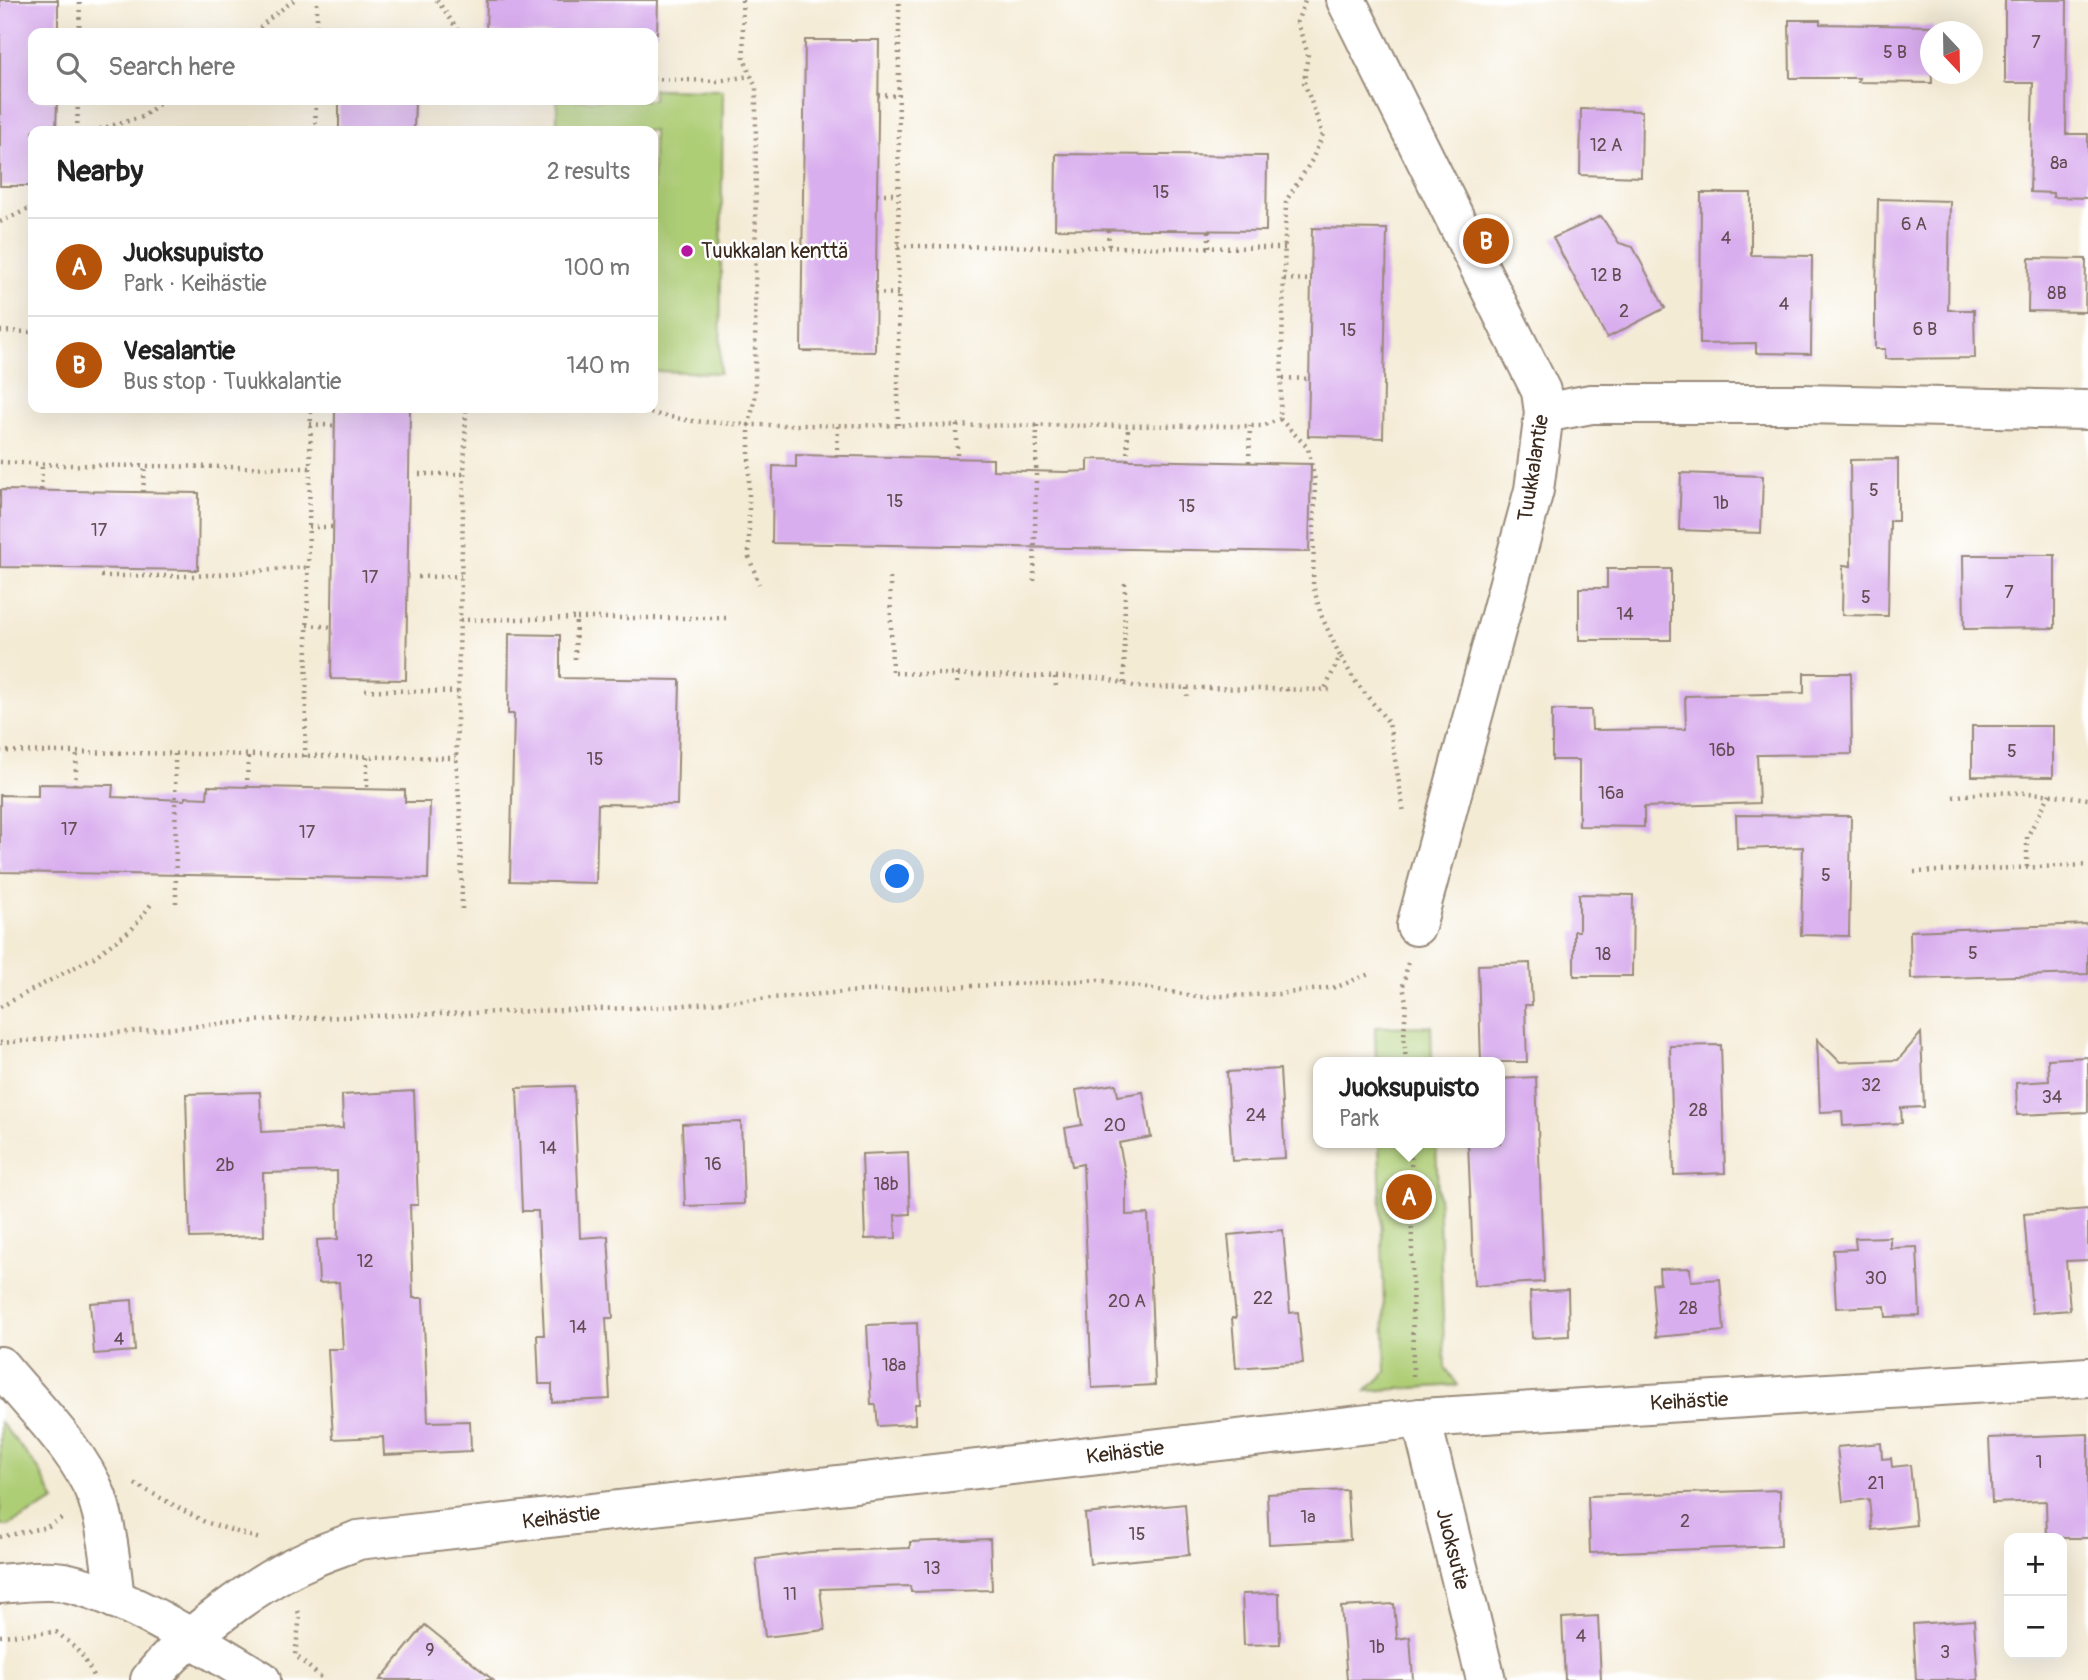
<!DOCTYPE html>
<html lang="en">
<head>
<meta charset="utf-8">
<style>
  body { margin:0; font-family:Pangolin,sans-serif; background:#f6f6f6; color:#222 }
  .controls { position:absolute; right:21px; bottom:21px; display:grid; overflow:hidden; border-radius:14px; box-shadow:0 7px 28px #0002 }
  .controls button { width:63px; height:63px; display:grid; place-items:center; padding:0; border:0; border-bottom:2px solid #e0e0e0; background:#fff; color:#222; font:35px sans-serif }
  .compass { position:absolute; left:1920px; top:21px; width:63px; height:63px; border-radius:50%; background:#fff; box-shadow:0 7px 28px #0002; rotate:158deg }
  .you { position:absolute; left:898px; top:877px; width:24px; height:24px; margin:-18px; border:5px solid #fff; border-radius:50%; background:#1a73e8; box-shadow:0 0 0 10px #1a73e833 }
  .badge { display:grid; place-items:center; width:46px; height:46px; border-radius:50%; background:#b45309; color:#fff; font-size:23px; font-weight:700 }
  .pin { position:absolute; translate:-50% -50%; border:4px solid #fff; box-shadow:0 2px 7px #0006 }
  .popup { position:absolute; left:1313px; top:1057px; width:192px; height:91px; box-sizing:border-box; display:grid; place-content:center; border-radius:14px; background:#fff; filter:drop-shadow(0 2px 5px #0005); font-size:23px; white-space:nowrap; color:#767676 }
  .popup b { font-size:26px; color:#222 }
  .popup::after { content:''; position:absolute; left:50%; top:100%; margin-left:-14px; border:14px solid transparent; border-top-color:#fff }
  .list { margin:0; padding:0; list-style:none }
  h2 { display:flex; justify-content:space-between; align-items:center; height:91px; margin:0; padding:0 28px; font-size:30px }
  h2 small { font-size:23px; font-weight:400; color:#767676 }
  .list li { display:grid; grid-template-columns:46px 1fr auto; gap:21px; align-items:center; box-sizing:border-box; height:98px; padding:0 28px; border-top:2px solid #e0e0e0 }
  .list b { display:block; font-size:26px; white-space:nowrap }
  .list p { margin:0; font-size:23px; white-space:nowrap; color:#767676 }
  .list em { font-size:23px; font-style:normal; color:#767676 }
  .icon { flex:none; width:38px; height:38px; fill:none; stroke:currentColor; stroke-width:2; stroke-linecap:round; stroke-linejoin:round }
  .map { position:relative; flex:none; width:2088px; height:1680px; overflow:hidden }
  .search { position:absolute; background:#fff; box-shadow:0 7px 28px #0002; left:28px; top:28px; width:630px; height:77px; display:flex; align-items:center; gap:18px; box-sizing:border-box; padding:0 24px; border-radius:14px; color:#767676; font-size:26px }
  .panel { position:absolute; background:#fff; box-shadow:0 7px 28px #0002; left:28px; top:126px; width:630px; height:287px; border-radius:14px }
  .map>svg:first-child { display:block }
  .green { fill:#aece76; stroke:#747c4a; stroke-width:2 }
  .building { fill:#d9aeee }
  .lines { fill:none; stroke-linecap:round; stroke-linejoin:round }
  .minor-casing { stroke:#988a7a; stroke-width:42 }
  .tertiary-casing { stroke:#988a7a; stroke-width:42 }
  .path { stroke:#988a7a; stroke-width:4.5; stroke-dasharray:2 5; stroke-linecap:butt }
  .minor { stroke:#fff; stroke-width:38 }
  .tertiary { stroke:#fff; stroke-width:38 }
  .poi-dot { fill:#b5179e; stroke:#fff; stroke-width:2.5 }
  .labels { text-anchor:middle; stroke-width:5; stroke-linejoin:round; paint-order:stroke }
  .number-label { font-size:18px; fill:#624b52 }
  .poi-label { font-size:21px; fill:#3b2a1e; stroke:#fff; text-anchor:start }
  .street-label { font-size:21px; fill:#3b2a1e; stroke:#fff }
</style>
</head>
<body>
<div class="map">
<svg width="2088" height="1680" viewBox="0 0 2088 1680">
  <rect width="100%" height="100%" fill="#fff"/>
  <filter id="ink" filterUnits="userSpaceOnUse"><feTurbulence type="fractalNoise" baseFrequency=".0143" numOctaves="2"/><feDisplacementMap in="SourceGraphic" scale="14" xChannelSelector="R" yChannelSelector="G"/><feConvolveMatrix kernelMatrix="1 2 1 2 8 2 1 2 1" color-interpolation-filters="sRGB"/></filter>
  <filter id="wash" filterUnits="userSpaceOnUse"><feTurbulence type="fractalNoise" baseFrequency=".00686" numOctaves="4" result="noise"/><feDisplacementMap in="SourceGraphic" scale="28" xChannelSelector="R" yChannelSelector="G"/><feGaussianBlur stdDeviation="1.57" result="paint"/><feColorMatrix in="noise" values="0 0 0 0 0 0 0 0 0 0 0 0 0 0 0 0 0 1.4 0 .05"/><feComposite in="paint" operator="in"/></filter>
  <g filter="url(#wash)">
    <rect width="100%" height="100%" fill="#f4ebd5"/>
    <g class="green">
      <polygon points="653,89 723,90 720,373 653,371 653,131 557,131 557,100 653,100"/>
      <polygon points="1431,1026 1432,1062 1376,1062 1375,1027"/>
      <polygon points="1379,1143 1436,1143 1445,1367 1458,1385 1366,1391 1386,1372"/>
      <polygon points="0,1422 38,1468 55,1501 7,1526 0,1526"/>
    </g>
    <g id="blocks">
      <g class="building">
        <polygon points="0,0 58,0 58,33 33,33 33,100 57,100 56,131 33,131 33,186 0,186"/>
        <polygon points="487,0 658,0 657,33 486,33"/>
        <polygon points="2005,0 2067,0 2066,134 2088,134 2088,198 2053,197 2053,193 2030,192 2033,83 2005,83"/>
        <polygon points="1789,20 1820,20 1820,24 1933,26 1933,32 1930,32 1932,83 1858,82 1859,78 1790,78"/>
        <polygon points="805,40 879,40 875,352 801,351"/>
        <polygon points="339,100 415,100 414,131 339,131"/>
        <polygon points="1581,109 1642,111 1641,177 1580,175"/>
        <polygon points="1056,154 1267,156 1266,231 1055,229"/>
        <polygon points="1701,193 1751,193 1751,255 1812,256 1811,354 1756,353 1756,343 1700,344"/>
        <polygon points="1878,199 1950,201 1948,310 1974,310 1975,358 1885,359 1885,349 1875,349 1875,292 1876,292"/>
        <polygon points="1601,216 1619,243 1633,247 1665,308 1607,338 1553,238"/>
        <polygon points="1312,228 1387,229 1383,438 1308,436"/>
        <polygon points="2029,258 2086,259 2085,312 2028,311"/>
        <polygon points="335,408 410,408 406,680 331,679"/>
        <polygon points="796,455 993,459 993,470 1065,472 1088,471 1088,459 1311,464 1309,552 772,543 773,466 796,467"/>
        <polygon points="1898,459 1898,521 1890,521 1888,616 1842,615 1843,565 1851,566 1850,460"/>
        <polygon points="1681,473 1763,476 1761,533 1679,530"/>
        <polygon points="0,490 199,493 198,570 0,567"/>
        <polygon points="1963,555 2055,555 2055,628 1964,629"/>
        <polygon points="1607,569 1671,569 1671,640 1579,640 1579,588 1607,588"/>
        <polygon points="509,634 560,635 560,678 680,680 677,805 598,804 596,883 510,881 514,714 508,714"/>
        <polygon points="1804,673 1851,673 1852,754 1757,755 1759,803 1644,807 1644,827 1579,826 1579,760 1552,760 1552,710 1591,710 1592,730 1686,729 1685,696 1804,693"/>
        <polygon points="1972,726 2053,726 2053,777 1972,776"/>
        <polygon points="38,784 113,785 112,797 185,800 185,797 207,798 208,786 405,790 405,802 430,802 428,879 0,872 0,795 38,796"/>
        <polygon points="1736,815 1851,816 1849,936 1801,935 1803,847 1737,849"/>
        <polygon points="1579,894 1633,895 1632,976 1574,976 1574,931 1579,931"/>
        <polygon points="2088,924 2088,974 1911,979 1910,931"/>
        <polygon points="1530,963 1532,1005 1525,1005 1527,1062 1481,1062 1478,965"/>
        <polygon points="1921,1033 1924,1107 1901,1108 1902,1123 1843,1126 1842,1111 1820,1112 1817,1039 1840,1062 1898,1060"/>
        <polygon points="1721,1045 1725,1173 1674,1175 1670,1046"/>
        <polygon points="2088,1057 2088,1112 2017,1115 2016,1083 2049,1081 2048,1059"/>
        <polygon points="1280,1069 1285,1158 1232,1161 1227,1072"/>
        <polygon points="1536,1077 1544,1282 1474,1286 1468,1143 1500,1143 1500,1079"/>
        <polygon points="1116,1084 1118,1096 1143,1092 1151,1137 1119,1143 1126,1177 1126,1215 1148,1214 1155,1385 1092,1388 1083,1164 1072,1166 1065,1128 1082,1125 1076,1090"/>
        <polygon points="574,1086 580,1238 608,1236 613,1318 606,1318 610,1399 552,1402 552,1384 539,1384 537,1335 544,1335 538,1211 522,1211 517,1088"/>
        <polygon points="414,1091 418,1205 410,1205 413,1298 423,1298 428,1422 470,1421 471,1451 384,1455 383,1437 333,1439 328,1349 343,1349 339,1282 319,1283 317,1240 338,1239 337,1171 263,1173 264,1236 190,1238 186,1094 260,1092 262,1132 343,1128 342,1095"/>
        <polygon points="741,1122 744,1204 685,1206 682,1124"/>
        <polygon points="908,1152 910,1214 895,1215 896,1238 865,1239 862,1154"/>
        <polygon points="2088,1209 2088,1260 2066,1261 2070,1310 2032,1313 2024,1214"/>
        <polygon points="1283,1230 1290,1313 1298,1312 1303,1363 1236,1368 1232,1318 1236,1318 1228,1235"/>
        <polygon points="1890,1237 1890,1248 1917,1247 1920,1316 1886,1317 1885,1306 1836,1308 1833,1250 1856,1249 1855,1238"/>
        <polygon points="1690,1268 1691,1281 1720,1279 1724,1331 1656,1337 1652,1284 1660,1283 1659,1269"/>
        <polygon points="1568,1290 1569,1336 1532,1338 1530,1292"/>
        <polygon points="132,1300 135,1351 94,1354 90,1303"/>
        <polygon points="917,1323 920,1404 915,1404 915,1424 878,1426 876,1405 871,1405 867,1325"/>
        <polygon points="2088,1434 2088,1538 2047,1538 2046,1501 1992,1503 1989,1438"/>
        <polygon points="1881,1443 1882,1459 1891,1458 1892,1467 1910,1465 1916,1525 1872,1530 1869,1499 1843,1502 1837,1447"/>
        <polygon points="1347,1490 1350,1540 1269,1544 1267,1494"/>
        <polygon points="1780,1490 1781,1546 1590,1553 1588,1496"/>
        <polygon points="1185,1504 1189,1555 1090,1564 1085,1514"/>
        <polygon points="990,1539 992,1590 911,1592 910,1586 820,1589 825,1630 765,1637 756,1559 810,1552 910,1548 910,1542"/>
        <polygon points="1279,1593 1280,1644 1244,1645 1242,1594"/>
        <polygon points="1394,1604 1397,1639 1410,1637 1413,1680 1347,1680 1341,1607"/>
        <polygon points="1598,1616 1601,1680 1565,1680 1562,1618"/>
        <polygon points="1974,1620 1978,1680 1916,1680 1913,1624"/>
        <polygon points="425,1625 493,1680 380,1680"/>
      </g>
    </g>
  </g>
  <g filter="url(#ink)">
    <use href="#blocks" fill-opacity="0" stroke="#988a7a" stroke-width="2"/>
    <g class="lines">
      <defs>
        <g id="minor">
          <polyline points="1346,0 1541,391 1544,413 1534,490 1416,926"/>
          <polyline points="1544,413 1591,404 1803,404 2088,410"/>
          <path d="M 0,1366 C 32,1405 79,1450 97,1497 C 108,1530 111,1565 115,1599"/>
          <polyline points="1421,1418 1486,1680"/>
          <path d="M 150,1680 C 182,1638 259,1581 308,1560 C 324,1552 342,1547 358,1540 L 1421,1418 L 2088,1377"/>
        </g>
        <path id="tertiary" d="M 0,1584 C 20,1582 45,1579 64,1582 C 128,1595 204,1646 261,1680"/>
      </defs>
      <use href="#minor" class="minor-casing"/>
      <use href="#tertiary" class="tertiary-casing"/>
      <g class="path">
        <polyline points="437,0 460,33"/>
        <polyline points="742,0 744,59 756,88 755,398 749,425 749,557 759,584"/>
        <polyline points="58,33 60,33"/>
        <polyline points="79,33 80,0"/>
        <polyline points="255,33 269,19 294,0"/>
        <polyline points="317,33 317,0"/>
        <polyline points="653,79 717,81 751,76"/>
        <polyline points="878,95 899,96"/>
        <polyline points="77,131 78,100"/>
        <polyline points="93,131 142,117 164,100"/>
        <polyline points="315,131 316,100"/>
        <polyline points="877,194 898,194"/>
        <polyline points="0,222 33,207"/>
        <polyline points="1108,230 1109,247"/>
        <polyline points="898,246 1285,248"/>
        <polyline points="1209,247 1209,231"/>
        <polyline points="1284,279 1311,280"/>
        <polyline points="875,293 898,294"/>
        <polyline points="0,331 33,332"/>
        <polyline points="1283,378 1309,379"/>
        <polyline points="623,408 692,421 749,425 1250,426 1263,426 1280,419 1286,201 1312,160 1323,134 1304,82 1308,54 1297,22 1305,1"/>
        <polyline points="1280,419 1308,448 1315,481 1313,585 1321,615 1340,656 1325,689"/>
        <polyline points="310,424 335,426"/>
        <polyline points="898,425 899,0"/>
        <polyline points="957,425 957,458"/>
        <polyline points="837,456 838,424"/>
        <polyline points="1127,460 1128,426"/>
        <polyline points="0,462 63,465 310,468"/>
        <polyline points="1249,462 1250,426"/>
        <polyline points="419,474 465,474"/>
        <polyline points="41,490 42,464"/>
        <polyline points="143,492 145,466"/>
        <polyline points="309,527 333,527"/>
        <polyline points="101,576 196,576 308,567"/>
        <polyline points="418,577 461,576"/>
        <polyline points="890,578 892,673 1104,678 1137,687 1333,690"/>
        <polyline points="1034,581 1037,425"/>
        <polyline points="460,620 576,618"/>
        <polyline points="307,625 332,627"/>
        <polyline points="1341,657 1355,681 1389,723 1404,813"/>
        <polyline points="575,659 576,618 731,618"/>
        <polyline points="957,674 957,685"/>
        <polyline points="1055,677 1056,687"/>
        <polyline points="1124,683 1125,583"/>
        <polyline points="1187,688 1187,696"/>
        <polyline points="1287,689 1287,696"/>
        <polyline points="365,690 458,692"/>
        <polyline points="0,751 456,758"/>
        <polyline points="175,754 176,903"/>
        <polyline points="305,757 311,408"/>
        <polyline points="367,757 367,789"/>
        <polyline points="75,785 77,753"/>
        <polyline points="247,787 248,755"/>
        <path d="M 1953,797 C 1999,789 2042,793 2088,799"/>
        <polyline points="2027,867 2027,837 2050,794"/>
        <polyline points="1914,872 2088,865"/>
        <polyline points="462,909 461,826 456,758 466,408"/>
        <polyline points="0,1007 94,957 132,929 152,903"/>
        <polyline points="0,1043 278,1019 661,1007 846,992 1098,980 1200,997 1279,994 1337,987 1369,974"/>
        <polyline points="1406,1062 1404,1037 1406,1002 1403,986 1408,963"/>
        <polyline points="1411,1143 1413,1380"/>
        <polyline points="135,1484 205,1522 260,1539"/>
        <polyline points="0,1537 47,1527 62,1518"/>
        <polyline points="298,1611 300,1616 295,1655 324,1680"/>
        <path d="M 0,1636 L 56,1632 C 74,1645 88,1658 94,1680"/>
      </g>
      <use href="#minor" class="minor"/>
      <use href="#tertiary" class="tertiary"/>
    </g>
  </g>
  <circle class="poi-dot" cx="687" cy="251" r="7"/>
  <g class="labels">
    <g class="number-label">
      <text x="2036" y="48">7</text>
      <text x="1895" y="58">5 B</text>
      <text x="1606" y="151">12 A</text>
      <text x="2059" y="169">8a</text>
      <text x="1161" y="198">15</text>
      <text x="1914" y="230">6 A</text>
      <text x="1726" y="244">4</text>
      <text x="1606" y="281">12 B</text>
      <text x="2057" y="299">8B</text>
      <text x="1784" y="310">4</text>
      <text x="1624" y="317">2</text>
      <text x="1925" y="335">6 B</text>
      <text x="1348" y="336">15</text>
      <text x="1874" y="496">5</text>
      <text x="895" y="507">15</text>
      <text x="1721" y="509">1b</text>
      <text x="1187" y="512">15</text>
      <text x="99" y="536">17</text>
      <text x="370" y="583">17</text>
      <text x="2009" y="598">7</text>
      <text x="1866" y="603">5</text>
      <text x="1625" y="620">14</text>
      <text x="1722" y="756">16b</text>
      <text x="2012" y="757">5</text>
      <text x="595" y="765">15</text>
      <text x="1611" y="799">16a</text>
      <text x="69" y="835">17</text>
      <text x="307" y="838">17</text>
      <text x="1826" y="881">5</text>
      <text x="1973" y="959">5</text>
      <text x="1603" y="960">18</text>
      <text x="1871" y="1091">32</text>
      <text x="2052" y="1103">34</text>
      <text x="1698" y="1116">28</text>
      <text x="1256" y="1121">24</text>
      <text x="1115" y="1131">20</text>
      <text x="548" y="1154">14</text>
      <text x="713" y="1170">16</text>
      <text x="225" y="1171">2b</text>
      <text x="886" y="1190">18b</text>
      <text x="365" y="1267">12</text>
      <text x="1876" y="1284">30</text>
      <text x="1263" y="1304">22</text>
      <text x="1127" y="1307">20 A</text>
      <text x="1688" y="1314">28</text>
      <text x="578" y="1333">14</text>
      <text x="119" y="1345">4</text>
      <text x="894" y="1371">18a</text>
      <text x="2039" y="1468">1</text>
      <text x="1876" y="1489">21</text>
      <text x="1308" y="1523">1a</text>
      <text x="1685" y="1527">2</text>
      <text x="1137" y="1540">15</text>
      <text x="932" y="1574">13</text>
      <text x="790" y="1600">11</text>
      <text x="1581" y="1642">4</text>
      <text x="1377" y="1653">1b</text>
      <text x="430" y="1656">9</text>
      <text x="1945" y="1658">3</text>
    </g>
    <g class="poi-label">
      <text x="701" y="258">Tuukkalan kenttä</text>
    </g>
    <g class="street-label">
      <text transform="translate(1533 468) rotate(-81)" y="7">Tuukkalantie</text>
      <text transform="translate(1689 1401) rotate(-3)" y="7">Keihästie</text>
      <text transform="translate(1125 1452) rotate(-7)" y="7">Keihästie</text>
      <text transform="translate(561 1517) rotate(-7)" y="7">Keihästie</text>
      <text transform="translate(1453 1549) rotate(76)" y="7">Juoksutie</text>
    </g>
  </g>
</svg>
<div class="controls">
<button>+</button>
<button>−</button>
</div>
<svg class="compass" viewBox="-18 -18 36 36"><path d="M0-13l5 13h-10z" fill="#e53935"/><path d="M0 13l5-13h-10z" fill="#767676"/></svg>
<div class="you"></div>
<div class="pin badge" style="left:1409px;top:1197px">A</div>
<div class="popup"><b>Juoksupuisto</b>Park</div>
<div class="pin badge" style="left:1486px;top:241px">B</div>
<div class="search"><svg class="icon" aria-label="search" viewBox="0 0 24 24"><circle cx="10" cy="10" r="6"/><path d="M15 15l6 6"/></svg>Search here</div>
<section class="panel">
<h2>Nearby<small>2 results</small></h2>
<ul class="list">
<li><span class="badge">A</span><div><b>Juoksupuisto</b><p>Park · Keihästie</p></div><em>100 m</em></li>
<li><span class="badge">B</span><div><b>Vesalantie</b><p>Bus stop · Tuukkalantie</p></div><em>140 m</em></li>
</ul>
</section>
</div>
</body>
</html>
